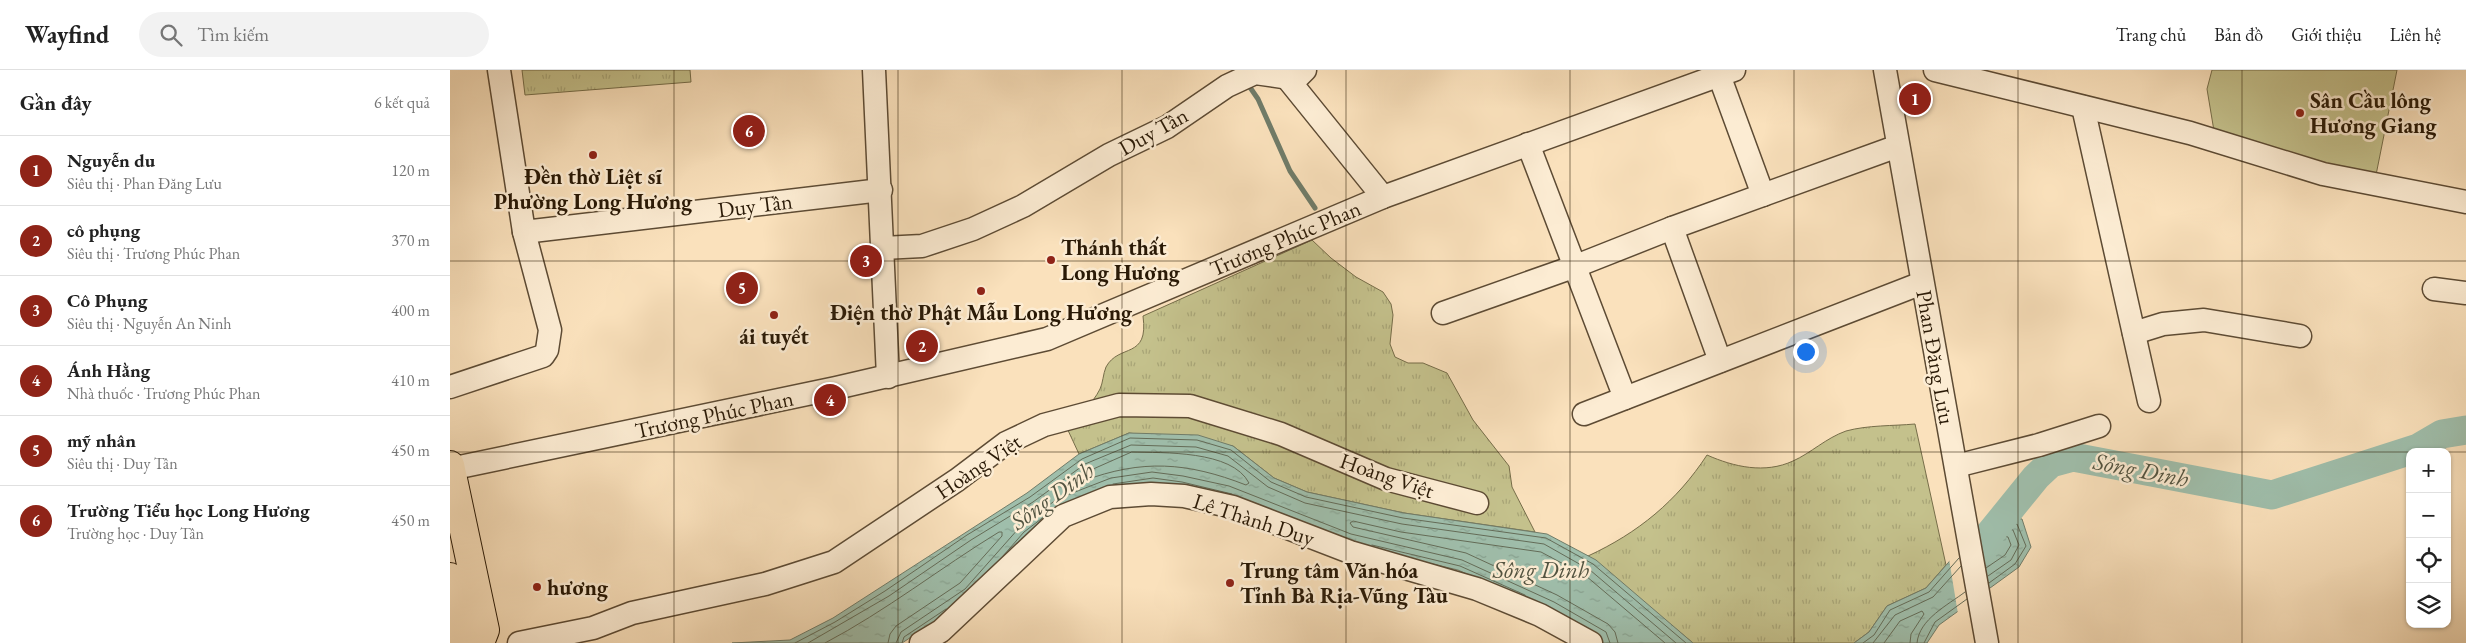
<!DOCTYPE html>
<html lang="vi">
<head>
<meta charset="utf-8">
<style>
  body { margin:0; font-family:"EB Garamond",serif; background:#f2f2f2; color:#222 }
  .controls { position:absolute; right:15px; bottom:15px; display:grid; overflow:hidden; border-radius:10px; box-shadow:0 1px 4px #0004 }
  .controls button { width:45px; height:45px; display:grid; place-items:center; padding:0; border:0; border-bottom:1px solid #e0e0e0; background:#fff; color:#222; font:25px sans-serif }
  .you { position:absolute; left:1355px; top:281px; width:18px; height:18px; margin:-12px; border:4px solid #fff; border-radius:50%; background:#1a73e8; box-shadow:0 0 0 8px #1a73e833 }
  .badge { display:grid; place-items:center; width:32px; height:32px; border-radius:50%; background:#8f2418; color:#fff; font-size:16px; font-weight:700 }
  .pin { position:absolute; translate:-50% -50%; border:2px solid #fff; box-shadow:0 1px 5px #0006 }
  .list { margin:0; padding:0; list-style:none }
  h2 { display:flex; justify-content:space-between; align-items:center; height:65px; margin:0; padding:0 20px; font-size:21px }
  h2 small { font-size:16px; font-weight:400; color:#767676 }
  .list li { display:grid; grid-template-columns:32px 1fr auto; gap:15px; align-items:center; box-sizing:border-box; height:70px; padding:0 20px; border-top:1px solid #e0e0e0 }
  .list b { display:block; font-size:19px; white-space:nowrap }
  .list p { margin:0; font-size:16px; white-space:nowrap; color:#767676 }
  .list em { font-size:16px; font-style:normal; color:#767676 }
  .icon { flex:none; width:28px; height:28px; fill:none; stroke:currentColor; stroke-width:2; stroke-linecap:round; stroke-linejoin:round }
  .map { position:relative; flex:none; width:2016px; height:573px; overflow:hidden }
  header { display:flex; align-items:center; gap:30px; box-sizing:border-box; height:70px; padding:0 25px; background:#fff; border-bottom:1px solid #e0e0e0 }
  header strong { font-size:24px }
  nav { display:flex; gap:28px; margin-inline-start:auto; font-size:18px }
  .search { width:350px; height:45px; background:#f2f2f2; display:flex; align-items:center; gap:12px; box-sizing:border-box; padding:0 18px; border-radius:28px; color:#767676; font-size:19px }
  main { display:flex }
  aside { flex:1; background:#fff }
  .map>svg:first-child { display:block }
  .grass { fill:url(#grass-tufts); stroke:#766d49 }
  .garden { fill:#c4c18c; stroke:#766d49 }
  .water { fill:url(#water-ripples); stroke:#707c69 }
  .pier { fill:#fae1bc }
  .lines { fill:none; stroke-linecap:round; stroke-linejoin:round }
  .shore { stroke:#646c58; stroke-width:1 }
  .stream { stroke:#707c69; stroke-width:5 }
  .river { stroke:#9fbeab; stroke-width:29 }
  .minor-casing { stroke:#5d4b34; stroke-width:25 }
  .major-casing { stroke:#291906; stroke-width:30 }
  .minor { stroke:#fcecd3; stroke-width:22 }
  .major { stroke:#fae1bc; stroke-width:28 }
  .grid { fill:none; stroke:#291906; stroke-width:1; stroke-opacity:0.55 }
  .poi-dot { fill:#8f2418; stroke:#fcecd3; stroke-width:2 }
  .labels { text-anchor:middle; stroke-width:5; stroke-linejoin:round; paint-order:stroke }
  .poi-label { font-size:22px; font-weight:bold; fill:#291906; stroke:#fcecd3; text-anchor:start }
  .street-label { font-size:22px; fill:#291906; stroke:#fcecd3 }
  .water-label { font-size:24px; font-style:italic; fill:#525340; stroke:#fcecd3 }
</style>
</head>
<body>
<header>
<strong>Wayfind</strong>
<div class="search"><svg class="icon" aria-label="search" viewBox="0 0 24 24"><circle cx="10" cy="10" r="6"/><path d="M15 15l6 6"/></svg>Tìm kiếm</div>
<nav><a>Trang chủ</a><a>Bản đồ</a><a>Giới thiệu</a><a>Liên hệ</a></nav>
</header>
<main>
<aside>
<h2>Gần đây<small>6 kết quả</small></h2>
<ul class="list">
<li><span class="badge">1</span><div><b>Nguyễn du</b><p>Siêu thị · Phan Đăng Lưu</p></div><em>120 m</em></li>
<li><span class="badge">2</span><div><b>cô phụng</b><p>Siêu thị · Trương Phúc Phan</p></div><em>370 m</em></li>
<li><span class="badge">3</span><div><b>Cô Phụng</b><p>Siêu thị · Nguyễn An Ninh</p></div><em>400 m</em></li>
<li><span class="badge">4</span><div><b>Ánh Hằng</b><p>Nhà thuốc · Trương Phúc Phan</p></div><em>410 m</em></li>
<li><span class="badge">5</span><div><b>mỹ nhân</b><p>Siêu thị · Duy Tân</p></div><em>450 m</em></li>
<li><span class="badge">6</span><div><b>Trường Tiểu học Long Hương</b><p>Trường học · Duy Tân</p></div><em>450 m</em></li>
</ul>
</aside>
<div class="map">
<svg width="2016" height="573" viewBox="0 0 2016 573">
  <defs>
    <pattern id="grass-tufts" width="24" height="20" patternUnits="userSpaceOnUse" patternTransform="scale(1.25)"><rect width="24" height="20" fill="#c4c18c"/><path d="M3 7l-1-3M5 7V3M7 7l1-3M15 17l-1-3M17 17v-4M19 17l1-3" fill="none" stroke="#a8a577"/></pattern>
    <pattern id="water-ripples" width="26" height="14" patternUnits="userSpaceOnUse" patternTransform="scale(1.25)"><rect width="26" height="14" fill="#9fbeab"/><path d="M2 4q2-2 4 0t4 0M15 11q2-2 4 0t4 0" fill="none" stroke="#89a392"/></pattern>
  </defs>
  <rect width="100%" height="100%" fill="#fae1bc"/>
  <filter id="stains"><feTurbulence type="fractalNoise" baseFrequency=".004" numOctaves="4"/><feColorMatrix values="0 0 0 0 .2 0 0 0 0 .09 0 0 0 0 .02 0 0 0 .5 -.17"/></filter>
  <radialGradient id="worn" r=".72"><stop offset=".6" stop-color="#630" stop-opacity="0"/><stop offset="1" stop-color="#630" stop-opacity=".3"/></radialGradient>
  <g class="grass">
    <polygon points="72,0 240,0 241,12 75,25"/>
    <path d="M 862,170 L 881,188 L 906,207 L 933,222 L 941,234 L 943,245 L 940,274 L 945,287 L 958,293 L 973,293 L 997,303 L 1023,350 L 1059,396 L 1062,417 L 1085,462 L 954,443 L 857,422 L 824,408 L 783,376 L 679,363 L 629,384 L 616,356 C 629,345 642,335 650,319 C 653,313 653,304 656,297 C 669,273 699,290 693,246 Z"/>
    <path d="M 1465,354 L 1496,495 L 1476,518 L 1437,536 L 1419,562 L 1404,573 L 1243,573 L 1138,486 C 1188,463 1227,431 1257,385 C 1284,397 1315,404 1343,391 C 1361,383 1376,368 1396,361 C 1418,355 1443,356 1465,354 Z"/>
  </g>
  <polygon class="garden" points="1762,0 1947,0 1924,115 1765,67 1757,19"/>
  <g class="water">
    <polygon points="679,363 748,365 783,376 824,408 857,422 954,443 1097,464 1146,490 1243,573 1152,573 1098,541 1008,500 665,419 523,527 452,573 282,573 340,570 383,548 577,423 629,384"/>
    <polygon points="1541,444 1572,449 1581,477 1569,497 1489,555 1477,573 1404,573 1419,562 1437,536 1476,518"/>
  </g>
  <polygon class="pier" points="1525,459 1536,525 1508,544 1499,489"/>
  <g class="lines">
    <g class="shore">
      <path d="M 682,382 C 713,383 782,380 799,413 L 796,415 C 737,392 692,389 633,411 L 630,409 L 639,401 Z"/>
      <polyline points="663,414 703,408 732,412 782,424"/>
      <polyline points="1530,464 1544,450 1567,454 1576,476 1565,494 1539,513"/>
      <polyline points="1532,472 1547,456 1563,460 1569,475 1561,490 1538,506"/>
      <polyline points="922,475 1010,496 1075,525"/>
      <polyline points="1533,481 1548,465 1558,467 1561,475 1555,485 1536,498"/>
      <polyline points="553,486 574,462 595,446"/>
      <polyline points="345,573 385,552 435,521 517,465 580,427 632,389 680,368 747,370 781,380 821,412 856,427 953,448 1096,468 1143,494 1236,573"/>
      <polyline points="358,573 439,526 521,470 583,432 635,394 681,375 746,377 778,386 818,417 855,433 952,454 1094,474 1140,500 1226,573"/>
      <path d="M 375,573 C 436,541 490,498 549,462 L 552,462 L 552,466 L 510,513 L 446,556 L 440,564 L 438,573"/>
      <polyline points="446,573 451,562 515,519 569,458 607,429 661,408 702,402 733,406 779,416 901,464 1012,490 1104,532 1156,562 1160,573"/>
      <polyline points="452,573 454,567 496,539"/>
      <polyline points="1168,573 1165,562 1158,554 1107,525 1016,483 903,457 900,453 903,451 951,462 1091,482 1136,506 1215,573"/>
      <polyline points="1413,573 1424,565 1440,540 1479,522 1509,488"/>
      <polyline points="1423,573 1445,545 1483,527 1511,496"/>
      <polyline points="1434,573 1450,551 1472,541 1474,544 1461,564 1460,573"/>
      <path d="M 1467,573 C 1469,549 1498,535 1515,522"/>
      <polyline points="1474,573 1485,552 1517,529"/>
    </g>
    <polyline class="stream" points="797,13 808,29 840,101 865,138"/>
    <polyline class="river" points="1530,476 1586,407 1601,393 1623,387 1822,425 1968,378 1992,364 2016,360"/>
    <defs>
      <g id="minor">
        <polyline points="49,0 74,162 431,120"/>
        <polyline points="424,0 438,307"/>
        <polyline points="1435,0 1537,573"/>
        <polyline points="1485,0 1740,63 1873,104 2016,132"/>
        <polyline points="1269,5 1313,125"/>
        <polyline points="837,8 933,127"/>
        <polyline points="1633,37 1699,331"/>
        <polyline points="1078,74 1175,328"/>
        <polyline points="1222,158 1270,291"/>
        <polyline points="433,178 472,176 523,159 573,136 659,85 717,57 777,16 805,3 846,9 855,0"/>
        <polyline points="1984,219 2016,223"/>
        <polyline points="993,243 1126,196 1222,158 1448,76"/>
        <polyline points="1684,263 1713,254 1754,250 1850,266"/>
        <polyline points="0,317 93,286 97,280 100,260 74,162"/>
        <polyline points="1134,344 1472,213"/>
        <polyline points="1506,396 1589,375 1649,356"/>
        <polyline points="0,399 386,318 597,269 933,127 1284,0"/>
        <polyline points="69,573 143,558 182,543 315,514 384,492 507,410 556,373 594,355 669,335 740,336 831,364 936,409 1027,433"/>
        <polyline points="471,573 491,561 613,446 660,427 701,424 734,426 783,437 900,482 1027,519 1090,545 1141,573"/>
      </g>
      <g id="major">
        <polyline points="0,395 35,560 30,573"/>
        <polyline points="0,507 11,564 19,573"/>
      </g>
    </defs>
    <use href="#minor" class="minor-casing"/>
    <use href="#major" class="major-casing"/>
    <use href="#minor" class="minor"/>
    <use href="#major" class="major"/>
  </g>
  <path class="grid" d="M 224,0 L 224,573M 448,0 L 448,573M 672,0 L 672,573M 896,0 L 896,573M 1120,0 L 1120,573M 1344,0 L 1344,573M 1568,0 L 1568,573M 1792,0 L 1792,573M 0,191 L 2016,191M 0,382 L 1960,382M 1997,382 L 2016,382"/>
  <g class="poi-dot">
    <circle cx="1850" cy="43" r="5"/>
    <circle cx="143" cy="85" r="5"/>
    <circle cx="601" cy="190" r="5"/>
    <circle cx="531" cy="221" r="5"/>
    <circle cx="324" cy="245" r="5"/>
    <circle cx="780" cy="513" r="5"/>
    <circle cx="87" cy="517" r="5"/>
  </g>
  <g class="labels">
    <g class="poi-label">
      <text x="1860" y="38">Sân Cầu lông<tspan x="1860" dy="25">Hương Giang</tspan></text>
      <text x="143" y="114" text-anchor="middle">Đền thờ Liệt sĩ<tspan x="143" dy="25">Phường Long Hương</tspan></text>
      <text x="611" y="185">Thánh thất<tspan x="611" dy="25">Long Hương</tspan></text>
      <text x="531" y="250" text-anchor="middle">Điện thờ Phật Mẫu Long Hương</text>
      <text x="324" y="274" text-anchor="middle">ái tuyết</text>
      <text x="790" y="508">Trung tâm Văn hóa<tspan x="790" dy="25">Tỉnh Bà Rịa-Vũng Tàu</tspan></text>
      <text x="97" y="525">hương</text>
    </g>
    <g class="street-label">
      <text transform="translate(703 61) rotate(-29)" y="8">Duy Tân</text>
      <text transform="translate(305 135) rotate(-7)" y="8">Duy Tân</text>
      <text transform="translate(835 168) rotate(-23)" y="8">Trương Phúc Phan</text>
      <text transform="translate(1486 287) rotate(80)" y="8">Phan Đăng Lưu</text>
      <text transform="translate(264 344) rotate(-12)" y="8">Trương Phúc Phan</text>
      <text transform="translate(528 396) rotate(-34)" y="8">Hoàng Việt</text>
      <text transform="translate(937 405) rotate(19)" y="8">Hoàng Việt</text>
      <text transform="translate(804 449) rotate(18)" y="8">Lê Thành Duy</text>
    </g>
    <g class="water-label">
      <text transform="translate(1691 400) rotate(11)" y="8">Sông Dinh</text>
      <text transform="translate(602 426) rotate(-36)" y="8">Sông Dinh</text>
      <text x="1091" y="508">Sông Dinh</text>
    </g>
  </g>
  <rect width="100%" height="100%" filter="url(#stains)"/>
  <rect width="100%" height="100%" fill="url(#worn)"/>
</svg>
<div class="controls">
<button>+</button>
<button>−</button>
<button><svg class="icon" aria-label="locate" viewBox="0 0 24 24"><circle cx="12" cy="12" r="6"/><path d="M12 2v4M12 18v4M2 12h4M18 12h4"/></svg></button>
<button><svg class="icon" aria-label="layers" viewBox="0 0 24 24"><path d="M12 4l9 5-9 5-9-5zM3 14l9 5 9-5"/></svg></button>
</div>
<div class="you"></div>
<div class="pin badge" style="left:1465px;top:29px">1</div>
<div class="pin badge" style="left:472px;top:276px">2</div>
<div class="pin badge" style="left:416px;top:191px">3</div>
<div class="pin badge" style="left:380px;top:330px">4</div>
<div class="pin badge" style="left:292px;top:218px">5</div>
<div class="pin badge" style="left:299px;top:61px">6</div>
</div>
</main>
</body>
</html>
